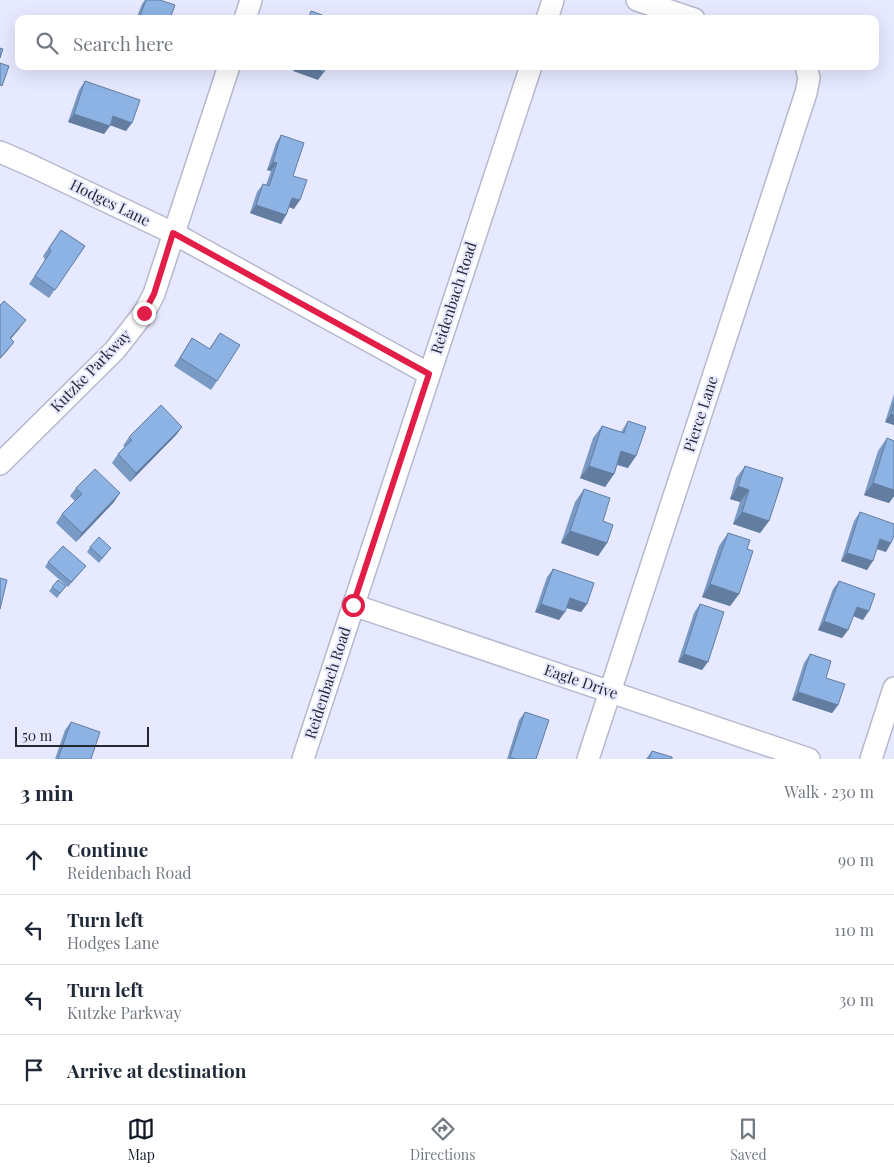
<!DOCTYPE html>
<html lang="en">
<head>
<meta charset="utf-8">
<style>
  body { margin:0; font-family:"Playfair Display",serif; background:#f2f2f3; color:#1f2937 }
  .scale { position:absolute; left:15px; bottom:12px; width:134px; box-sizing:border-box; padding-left:5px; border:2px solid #26282f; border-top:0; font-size:14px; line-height:18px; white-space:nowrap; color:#26282f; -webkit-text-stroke:4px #e6e9ff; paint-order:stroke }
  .stop { position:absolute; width:15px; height:15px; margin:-11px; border:4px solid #e11d48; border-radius:50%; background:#fff }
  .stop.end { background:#e11d48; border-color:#fff; box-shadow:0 1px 5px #0008 }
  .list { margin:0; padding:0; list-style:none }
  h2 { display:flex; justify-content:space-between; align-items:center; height:65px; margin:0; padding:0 20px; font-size:21px }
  h2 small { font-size:16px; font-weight:400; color:#747a83 }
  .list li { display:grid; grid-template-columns:32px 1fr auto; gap:15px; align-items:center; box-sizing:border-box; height:70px; padding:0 20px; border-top:1px solid #e0e1e3 }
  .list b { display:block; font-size:19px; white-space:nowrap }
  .list p { margin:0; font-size:16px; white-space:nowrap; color:#747a83 }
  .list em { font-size:16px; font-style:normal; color:#747a83 }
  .icon { flex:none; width:28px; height:28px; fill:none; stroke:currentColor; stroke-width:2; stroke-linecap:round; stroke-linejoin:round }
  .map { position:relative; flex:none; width:894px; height:759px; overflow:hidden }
  .search { position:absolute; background:#fff; box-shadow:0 5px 20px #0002; left:15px; right:15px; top:15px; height:55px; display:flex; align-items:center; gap:12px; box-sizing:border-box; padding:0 18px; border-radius:10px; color:#747a83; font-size:19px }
  .sheet { height:345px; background:#fff }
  nav { display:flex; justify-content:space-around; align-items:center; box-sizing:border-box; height:70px; border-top:1px solid #e0e1e3; background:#fff; font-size:14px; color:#747a83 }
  nav a { display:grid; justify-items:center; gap:2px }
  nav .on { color:#111827 }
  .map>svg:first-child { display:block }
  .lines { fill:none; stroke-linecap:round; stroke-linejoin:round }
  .minor-casing { stroke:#b6b9ce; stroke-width:24 }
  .minor { stroke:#fff; stroke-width:21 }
  .wall { fill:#799ac4 }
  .shaded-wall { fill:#637da0 }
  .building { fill:#8db3e4; stroke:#637da0 }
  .route { stroke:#e11d48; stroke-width:6 }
  .labels { text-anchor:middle; stroke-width:4; stroke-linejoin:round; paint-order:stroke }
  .street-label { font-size:15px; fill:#26282f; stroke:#e6e9ff }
</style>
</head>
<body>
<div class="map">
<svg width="894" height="759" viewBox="0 0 894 759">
  <rect width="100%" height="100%" fill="#e6e9ff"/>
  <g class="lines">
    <defs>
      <g id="minor">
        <polyline points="637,0 694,19"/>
        <polyline points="245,19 251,0"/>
        <polyline points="547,19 553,0"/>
        <polyline points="0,152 30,165 173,233 429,374"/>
        <polyline points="0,464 115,350 144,313 154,294 229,66"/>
        <polyline points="353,605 809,759"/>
        <polyline points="303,759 531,66"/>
        <polyline points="588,759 806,93 809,78 806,66"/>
        <polyline points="871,759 894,688"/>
      </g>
    </defs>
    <use href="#minor" class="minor-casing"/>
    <use href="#minor" class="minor"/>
  </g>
  <g class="wall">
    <polygon points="145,0 160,0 170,19 136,19 142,4"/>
    <polygon points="85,81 126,131 110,125 104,134 68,122 79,90"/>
    <polygon points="281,135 293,176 294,209 289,207 286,215 281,224 250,213 257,192 263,184 266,185 271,171 267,170 276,143"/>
    <polygon points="61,230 85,246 49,298 29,284 45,260 43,256"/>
    <polygon points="220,333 217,381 211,390 174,366 192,338 209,349"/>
    <polygon points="894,394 894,425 885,422"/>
    <polygon points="628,421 628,468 617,465 614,474 605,487 580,478 593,438 602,426 621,432"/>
    <polygon points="182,427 176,435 130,482 112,463 118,454 125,447 123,446 129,437"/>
    <polygon points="887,438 894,441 894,496 889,503 864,495 878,451"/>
    <polygon points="745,466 769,521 760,533 733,524 740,502 730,499 736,478"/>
    <polygon points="76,488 114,502 76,542 56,523 62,514 75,501 70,496"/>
    <polygon points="584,489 603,521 607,543 598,556 561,543 575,502"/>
    <polygon points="860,512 886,552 877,549 867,570 841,561 854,521"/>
    <polygon points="728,533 747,549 739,594 730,606 702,597 719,546"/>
    <polygon points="90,547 108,552 99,563 87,552"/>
    <polygon points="48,562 86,566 68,587 45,567"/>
    <polygon points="553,569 587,604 581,612 566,608 559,620 535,612 547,577"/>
    <polygon points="58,580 66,586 57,598 49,591"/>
    <polygon points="839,581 863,620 853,616 848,630 842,638 818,630 833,589"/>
    <polygon points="700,604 702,670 678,662 694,613"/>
    <polygon points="810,654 838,705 832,713 792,700 804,663"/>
    <polygon points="525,712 536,759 507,759 519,720"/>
    <polygon points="71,722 91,759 55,759 65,730"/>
    <polygon points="652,751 672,759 646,759"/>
  </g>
  <g class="shaded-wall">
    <polygon points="296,66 309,66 324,72 318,80 293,71"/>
    <polygon points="74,114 110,126 104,134 68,122"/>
    <polygon points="113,116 132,123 126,131 107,124"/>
    <polygon points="273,162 277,163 271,171 267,170"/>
    <polygon points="292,198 300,200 294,209 286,206"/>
    <polygon points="256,205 286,215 281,224 250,213"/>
    <polygon points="26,320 20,328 4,347 10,338"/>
    <polygon points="14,342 8,350 0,359 0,358"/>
    <polygon points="891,414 894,415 894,425 885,422"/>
    <polygon points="182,427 176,435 130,482 136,473"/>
    <polygon points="621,451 636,456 628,468 612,463"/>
    <polygon points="589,466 614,474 605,487 580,478"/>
    <polygon points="873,483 894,490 894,496 889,503 864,495"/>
    <polygon points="738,486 749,490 740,502 730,499"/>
    <polygon points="120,493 114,502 76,542 82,533"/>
    <polygon points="742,512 769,521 760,533 733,524"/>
    <polygon points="570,531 607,543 598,556 561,543"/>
    <polygon points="880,539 891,543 886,552 874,548"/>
    <polygon points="847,553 873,561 867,570 841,561"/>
    <polygon points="710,584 739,594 730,606 702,597"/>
    <polygon points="570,598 587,604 581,612 564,607"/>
    <polygon points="541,604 565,612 559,620 535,612"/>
    <polygon points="857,607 869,611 863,620 851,615"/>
    <polygon points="824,621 848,630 842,638 818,630"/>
    <polygon points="684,654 708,662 702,670 678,662"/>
    <polygon points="798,692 838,705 832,713 792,700"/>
  </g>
  <g class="building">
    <polygon points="146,0 160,0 175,5 170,19 139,19"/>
    <polygon points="311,11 333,19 308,19"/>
    <polygon points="0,48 3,49 0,58"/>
    <polygon points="0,63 9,66 2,86 0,85"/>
    <polygon points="309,66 326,66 324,72"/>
    <polygon points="85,81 140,100 132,123 113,116 110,126 74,114"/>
    <polygon points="281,135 304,143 293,176 307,180 300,200 292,198 286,215 256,205 263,184 269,186 277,163 273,162"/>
    <polygon points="61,230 85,246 55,290 35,276 51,251 49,248"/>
    <polygon points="4,301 26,320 10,338 14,342 0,358 0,305"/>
    <polygon points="220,333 240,345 217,381 180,358 192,338 210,349"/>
    <polygon points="894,404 894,415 891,414"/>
    <polygon points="161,405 182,427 136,473 118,454 132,440 129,437"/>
    <polygon points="628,421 646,427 636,456 621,451 614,474 589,466 602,426 624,433"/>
    <polygon points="887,438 894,441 894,490 873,483"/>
    <polygon points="745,466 783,478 769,521 742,512 749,490 738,486"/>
    <polygon points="95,469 120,493 82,533 62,514 82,494 76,488"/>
    <polygon points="584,489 610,498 603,521 613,525 607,543 570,531"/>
    <polygon points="860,512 894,524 894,535 891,543 880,539 873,561 847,553"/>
    <polygon points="728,533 750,540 747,549 753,551 739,594 710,584"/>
    <polygon points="99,537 111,548 102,558 90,547"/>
    <polygon points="63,546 86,566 71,582 48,562"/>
    <polygon points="553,569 594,583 587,604 570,598 565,612 541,604"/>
    <polygon points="0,578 7,580 0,609"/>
    <polygon points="58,580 66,586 60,593 52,587"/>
    <polygon points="839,581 875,594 869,611 857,607 848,630 824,621"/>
    <polygon points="700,604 724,612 708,662 684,654"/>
    <polygon points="810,654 831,661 826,678 845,684 838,705 798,692"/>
    <polygon points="525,712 549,720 536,759 515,759 510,757"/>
    <polygon points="71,722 100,732 91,759 58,759"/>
    <polygon points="652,751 672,757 672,759 649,759"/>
  </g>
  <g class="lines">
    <polyline class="route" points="144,313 154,294 173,233 429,374 353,605"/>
  </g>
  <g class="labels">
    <g class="street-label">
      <text transform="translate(110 203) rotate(26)" y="5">Hodges Lane</text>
      <text transform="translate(454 298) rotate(-72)" y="5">Reidenbach Road</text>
      <text transform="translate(91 371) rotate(-46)" y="5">Kutzke Parkway</text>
      <text transform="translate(701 414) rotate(-72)" y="5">Pierce Lane</text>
      <text transform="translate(581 682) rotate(19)" y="5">Eagle Drive</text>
      <text transform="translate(328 683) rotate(-72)" y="5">Reidenbach Road</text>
    </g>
  </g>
</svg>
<div class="scale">50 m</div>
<div class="stop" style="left:353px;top:605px"></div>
<div class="stop end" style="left:144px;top:313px"></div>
<div class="search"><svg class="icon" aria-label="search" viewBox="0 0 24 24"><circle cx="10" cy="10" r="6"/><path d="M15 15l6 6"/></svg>Search here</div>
</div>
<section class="sheet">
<h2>3 min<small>Walk · 230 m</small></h2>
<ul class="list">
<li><svg class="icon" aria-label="ahead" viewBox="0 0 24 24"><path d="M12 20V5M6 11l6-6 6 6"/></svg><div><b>Continue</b><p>Reidenbach Road</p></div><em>90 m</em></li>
<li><svg class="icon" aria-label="left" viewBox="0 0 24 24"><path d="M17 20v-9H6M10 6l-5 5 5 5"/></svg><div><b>Turn left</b><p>Hodges Lane</p></div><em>110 m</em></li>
<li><svg class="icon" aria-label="left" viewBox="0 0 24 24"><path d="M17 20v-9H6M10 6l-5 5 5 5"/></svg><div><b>Turn left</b><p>Kutzke Parkway</p></div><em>30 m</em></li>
<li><svg class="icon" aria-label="arrive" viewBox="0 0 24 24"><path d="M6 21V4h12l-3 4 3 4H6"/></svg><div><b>Arrive at destination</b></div></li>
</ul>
</section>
<nav>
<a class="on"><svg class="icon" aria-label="map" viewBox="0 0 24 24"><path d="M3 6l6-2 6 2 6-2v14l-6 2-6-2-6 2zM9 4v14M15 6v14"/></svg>Map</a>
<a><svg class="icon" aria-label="directions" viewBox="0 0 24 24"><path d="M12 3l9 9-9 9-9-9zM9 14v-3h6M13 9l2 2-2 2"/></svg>Directions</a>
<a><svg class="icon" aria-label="saved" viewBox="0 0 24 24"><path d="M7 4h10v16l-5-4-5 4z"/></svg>Saved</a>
</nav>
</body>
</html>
